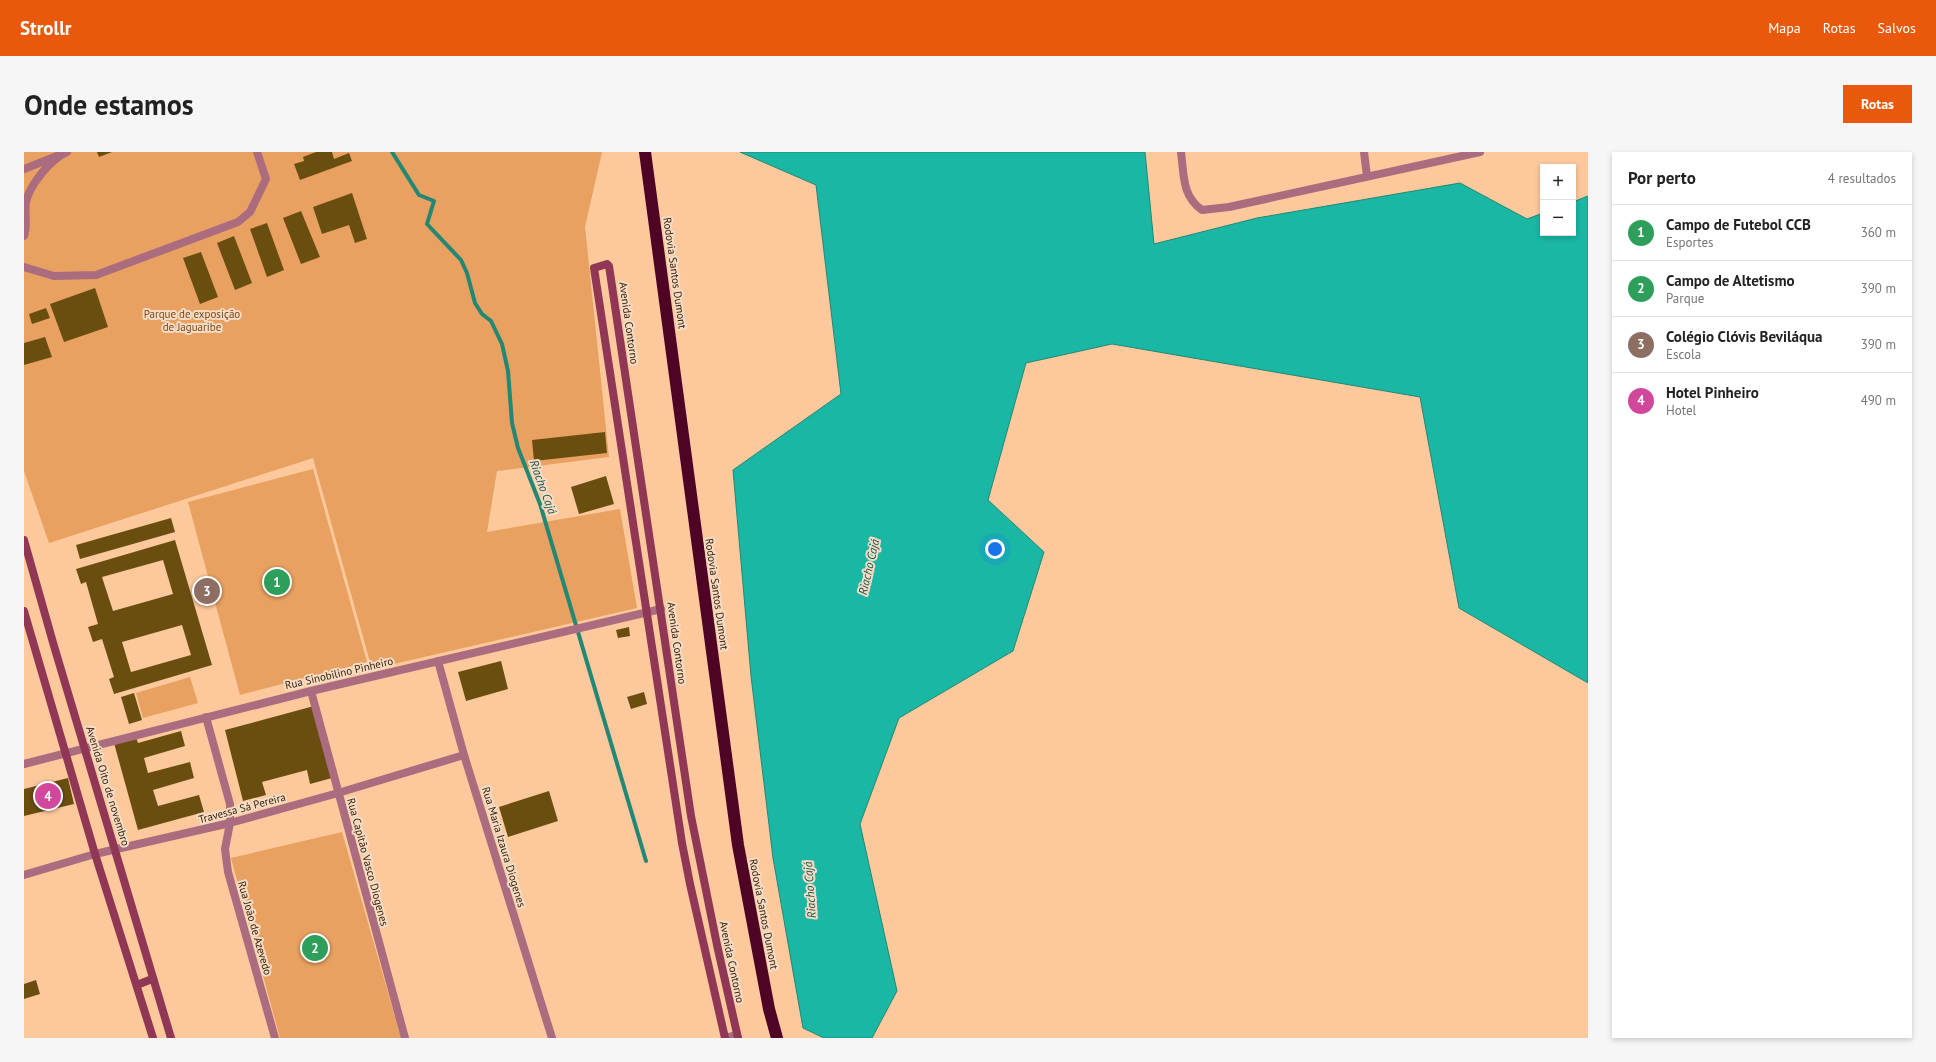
<!DOCTYPE html>
<html lang="pt">
<head>
<meta charset="utf-8">
<style>
  body { margin:0; font-family:"PT Sans",sans-serif; background:#f6f6f6; color:#222 }
  .controls { position:absolute; right:12px; top:12px; display:grid; overflow:hidden; border-radius:0px; box-shadow:0 2px 6px #0003 }
  .controls button { width:36px; height:36px; display:grid; place-items:center; padding:0; border:0; border-bottom:1px solid #e0e0e0; background:#fff; color:#222; font:20px sans-serif }
  .you { position:absolute; left:971px; top:397px; width:14px; height:14px; margin:-10px; border:3px solid #fff; border-radius:50%; background:#1a73e8; box-shadow:0 0 0 6px #1a73e833 }
  .badge { display:grid; place-items:center; width:26px; height:26px; border-radius:50%; background:#ea580c; color:#fff; font-size:13px; font-weight:700 }
  .pin { position:absolute; translate:-50% -50%; border:2px solid #fff; box-shadow:0 1px 4px #0006 }
  .list { margin:0; padding:0; list-style:none }
  h2 { display:flex; justify-content:space-between; align-items:center; height:52px; margin:0; padding:0 16px; font-size:17px }
  h2 small { font-size:13px; font-weight:400; color:#767676 }
  .list li { display:grid; grid-template-columns:26px 1fr auto; gap:12px; align-items:center; box-sizing:border-box; height:56px; padding:0 16px; border-top:1px solid #e0e0e0 }
  .list b { display:block; font-size:15px; white-space:nowrap }
  .list p { margin:0; font-size:13px; white-space:nowrap; color:#767676 }
  .list em { font-size:13px; font-style:normal; color:#767676 }
  .map { position:relative; flex:none; width:1564px; height:886px; overflow:hidden; border-radius:0px }
  header { display:flex; align-items:center; gap:24px; box-sizing:border-box; height:56px; padding:0 20px; background:#ea580c; color:#fff }
  header strong { font-size:19px }
  nav { display:flex; gap:22px; margin-inline-start:auto; font-size:14px }
  .intro { display:flex; align-items:center; justify-content:space-between; box-sizing:border-box; height:96px; padding:0 24px }
  h1 { margin:0; font-size:28px }
  .button { padding:10px 18px; border-radius:0px; background:#ea580c; color:#fff; font-size:14px; font-weight:700 }
  main { display:flex; gap:24px; padding:0 24px }
  aside { flex:1; background:#fff; border-radius:0px; box-shadow:0 2px 6px #0003 }
  .map>svg:first-child { display:block }
  .green { fill:#e8a160 }
  .water { fill:#1ab7a5; stroke:#228875 }
  .lines { fill:none; stroke-linecap:round; stroke-linejoin:round }
  .stream { stroke:#228875; stroke-width:4 }
  .building { fill:#6a4e10; fill-rule:evenodd }
  .street { stroke:#aa6c7e; stroke-width:8 }
  .secondary { stroke:#903755; stroke-width:8 }
  .highway { stroke:#4f0325; stroke-width:12 }
  .labels { text-anchor:middle; stroke-width:4; stroke-linejoin:round; paint-order:stroke }
  .street-label { font-size:11px; fill:#351c04; stroke:#f6dcc5 }
  .park-label { font-size:11px; fill:#794917; stroke:#f6dcc5 }
  .water-label { font-size:12px; font-style:italic; fill:#19534a; stroke:#f6dcc5 }
</style>
</head>
<body>
<header>
<strong>Strollr</strong>
<nav><a>Mapa</a><a>Rotas</a><a>Salvos</a></nav>
</header>
<div class="intro"><h1>Onde estamos</h1><a class="button">Rotas</a></div>
<main>
<div class="map">
<svg width="1564" height="886" viewBox="0 0 1564 886">
  <rect width="100%" height="100%" fill="#fdc89b"/>
  <g class="green">
    <polygon points="0,0 578,0 561,75 585,305 473,319 463,380 596,357 613,456 348,517 289,306 25,391 0,319"/>
    <polygon points="289,317 343,510 216,543 164,350"/>
    <polygon points="166,525 174,551 119,566 112,541"/>
    <polygon points="318,680 377,886 256,886 207,706"/>
  </g>
  <polygon class="water" points="716,0 1121,0 1130,92 1233,66 1436,31 1503,67 1519,61 1519,81 1549,81 1549,50 1564,44 1564,531 1435,456 1396,245 1088,192 1002,211 964,348 1020,400 989,499 875,566 836,672 873,839 848,886 800,886 779,876 749,706 727,524 709,318 817,242 792,33"/>
  <g class="lines">
    <polyline class="stream" points="368,0 395,43 410,49 403,72 437,108 443,121 451,151 458,162 467,169 478,192 484,219 488,271 494,296 516,352 622,709"/>
  </g>
  <g class="building">
    <polygon points="73,0 88,0 75,5"/>
    <polygon points="292,0 308,0 310,7 325,1 328,9 276,28 270,12 280,9 279,5"/>
    <polygon points="328,41 343,87 331,91 325,73 298,82 289,55"/>
    <polygon points="277,59 296,105 277,112 259,66"/>
    <polygon points="243,71 260,118 243,125 226,77"/>
    <polygon points="210,84 228,131 211,138 193,91"/>
    <polygon points="177,100 194,145 176,152 159,106"/>
    <polygon points="71,136 84,175 40,190 26,152"/>
    <polygon points="22,156 26,166 8,172 5,162"/>
    <polygon points="21,185 28,205 0,213 0,191"/>
    <polygon points="581,280 583,301 510,309 508,288"/>
    <polygon points="582,324 590,352 555,362 547,335"/>
    <polygon points="147,366 151,380 56,407 52,393"/>
    <path d="M 151,388 L 188,513 L 90,542 L 85,527 L 90,525 L 78,487 L 69,490 L 64,475 L 74,472 L 62,430 L 57,432 L 52,417 ZM 139,408 L 149,442 L 89,459 L 78,425 ZM 158,473 L 167,503 L 107,520 L 98,490 Z"/>
    <polygon points="605,475 606,484 594,486 592,478"/>
    <polygon points="477,509 484,537 442,549 434,520"/>
    <polygon points="620,540 623,552 607,557 603,545"/>
    <polygon points="110,541 118,568 105,572 97,545"/>
    <polygon points="290,554 308,626 286,632 283,618 238,630 242,643 219,649 201,578"/>
    <polygon points="157,579 161,594 120,606 124,621 166,610 170,626 129,638 134,654 175,643 180,660 114,678 90,591 112,585 114,591"/>
    <polygon points="44,626 50,652 0,664 0,637"/>
    <polygon points="525,639 534,669 484,685 475,655"/>
    <polygon points="12,828 16,842 0,847 0,832"/>
  </g>
  <g class="lines">
    <g class="street">
      <path d="M 1157,0 C 1160,23 1158,44 1178,58 L 1205,55 L 1456,0"/>
      <polyline points="1340,0 1343,24"/>
      <polyline points="0,17 33,4"/>
      <path d="M 0,84 C 4,73 0,61 2,50 C 6,32 27,7 43,0"/>
      <polyline points="0,115 30,124 72,123 214,70 226,60 242,27 233,0"/>
      <polyline points="414,509 440,603 528,886"/>
      <polyline points="287,539 381,886"/>
      <polyline points="182,565 206,652 206,671 201,697 204,720 251,886"/>
      <polyline points="0,612 287,539 637,457"/>
      <polyline points="0,723 71,702 206,671 314,641 440,603"/>
      <polyline points="701,886 713,883"/>
    </g>
    <g class="secondary">
      <polyline points="0,388 30,494 147,886"/>
      <polyline points="0,459 71,702 129,886"/>
      <polyline points="113,833 128,827"/>
      <polyline points="701,886 666,732 658,691 570,116 583,112 585,114 667,664 693,793 714,886"/>
    </g>
    <polyline class="highway" points="621,0 714,693 745,857 753,886"/>
  </g>
  <g class="labels">
    <g class="street-label">
      <text transform="translate(651 121) rotate(82)" y="4">Rodovia Santos Dumont</text>
      <text transform="translate(605 171) rotate(82)" y="4">Avenida Contorno</text>
      <text transform="translate(693 442) rotate(82)" y="4">Rodovia Santos Dumont</text>
      <text transform="translate(653 491) rotate(82)" y="4">Avenida Contorno</text>
      <text transform="translate(315 521) rotate(-13)" y="4">Rua Sinobilino Pinheiro</text>
      <text transform="translate(84 634) rotate(73)" y="4">Avenida Oito de novembro</text>
      <text transform="translate(218 656) rotate(-15)" y="4">Travessa Sá Pereira</text>
      <text transform="translate(480 695) rotate(73)" y="4">Rua Maria Izaura Diogenes</text>
      <text transform="translate(344 710) rotate(75)" y="4">Rua Capitão Vasco Diogenes</text>
      <text transform="translate(740 762) rotate(79)" y="4">Rodovia Santos Dumont</text>
      <text transform="translate(231 776) rotate(74)" y="4">Rua João de Azevedo</text>
      <text transform="translate(708 810) rotate(78)" y="4">Avenida Contorno</text>
    </g>
    <g class="park-label">
      <text x="168" y="166">Parque de exposição<tspan x="168" dy="13">de Jaguaribe</tspan></text>
    </g>
    <g class="water-label">
      <text transform="translate(519 335) rotate(70)" y="4">Riacho Cajá</text>
      <text transform="translate(845 415) rotate(-77)" y="4">Riacho Cajá</text>
      <text transform="translate(786 738) rotate(-94)" y="4">Riacho Cajá</text>
    </g>
  </g>
</svg>
<div class="controls">
<button>+</button>
<button>−</button>
</div>
<div class="you"></div>
<div class="pin badge" style="left:253px;top:430px;background:#2e9e5b">1</div>
<div class="pin badge" style="left:291px;top:796px;background:#2e9e5b">2</div>
<div class="pin badge" style="left:183px;top:439px;background:#8d6e63">3</div>
<div class="pin badge" style="left:24px;top:644px;background:#d1479c">4</div>
</div>
<aside>
<h2>Por perto<small>4 resultados</small></h2>
<ul class="list">
<li><span class="badge" style="background:#2e9e5b">1</span><div><b>Campo de Futebol CCB</b><p>Esportes</p></div><em>360 m</em></li>
<li><span class="badge" style="background:#2e9e5b">2</span><div><b>Campo de Altetismo</b><p>Parque</p></div><em>390 m</em></li>
<li><span class="badge" style="background:#8d6e63">3</span><div><b>Colégio Clóvis Beviláqua</b><p>Escola</p></div><em>390 m</em></li>
<li><span class="badge" style="background:#d1479c">4</span><div><b>Hotel Pinheiro</b><p>Hotel</p></div><em>490 m</em></li>
</ul>
</aside>
</main>
</body>
</html>
